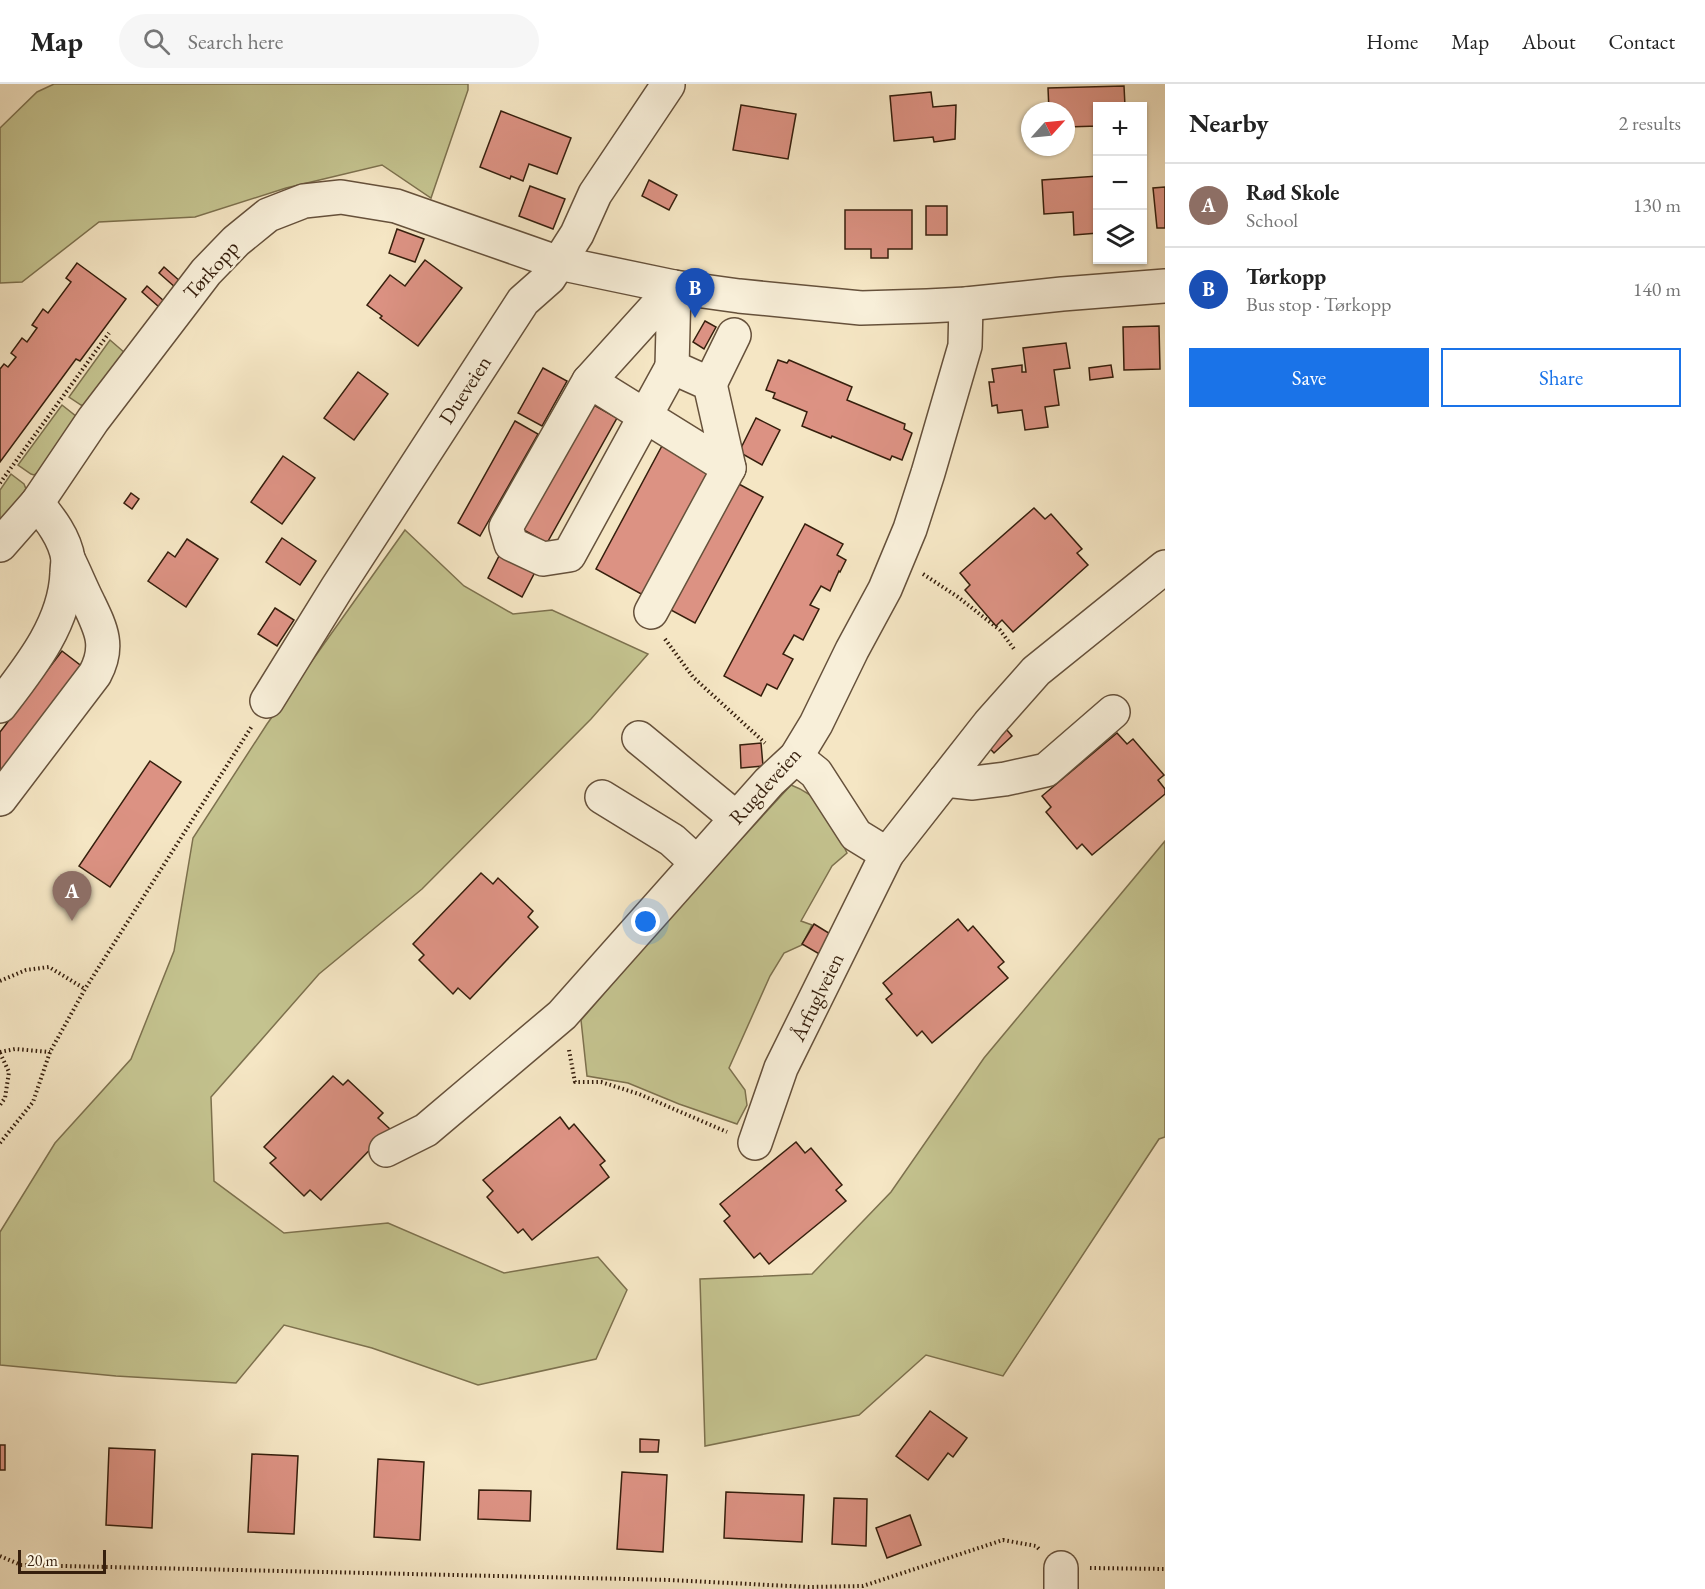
<!DOCTYPE html>
<html lang="en">
<head>
<meta charset="utf-8">
<style>
  body { margin:0; font-family:"EB Garamond",serif; background:#f6f6f6; color:#222 }
  .controls { position:absolute; right:18px; top:18px; display:grid; overflow:hidden; border-radius:0px; box-shadow:0 2px 4px #0004 }
  .controls button { width:54px; height:54px; display:grid; place-items:center; padding:0; border:0; border-bottom:2px solid #e0e0e0; background:#fff; color:#222; font:30px sans-serif }
  .compass { position:absolute; left:1021px; top:18px; width:54px; height:54px; border-radius:50%; background:#fff; box-shadow:0 2px 4px #0004; rotate:63deg }
  .scale { position:absolute; left:18px; bottom:15px; width:88px; box-sizing:border-box; padding-left:6px; border:3px solid #361f0d; border-top:0; font-size:16px; line-height:21px; white-space:nowrap; color:#361f0d; -webkit-text-stroke:4px #f8efd9; paint-order:stroke }
  .you { position:absolute; left:646px; top:838px; width:21px; height:21px; margin:-15px; border:4px solid #fff; border-radius:50%; background:#1a73e8; box-shadow:0 0 0 9px #1a73e833 }
  .badge { display:grid; place-items:center; width:39px; height:39px; border-radius:50%; background:#1a73e8; color:#fff; font-size:20px; font-weight:700 }
  .pin { position:absolute; translate:-50% -50px; filter:drop-shadow(0 2px 3px #0008) }
  .pin::after { content:''; position:absolute; top:32px; width:21px; height:18px; background:inherit; clip-path:polygon(0 0,100% 0,50% 100%) }
  .list { margin:0; padding:0; list-style:none }
  h2 { display:flex; justify-content:space-between; align-items:center; height:78px; margin:0; padding:0 24px; font-size:26px }
  h2 small { font-size:20px; font-weight:400; color:#767676 }
  .list li { display:grid; grid-template-columns:39px 1fr auto; gap:18px; align-items:center; box-sizing:border-box; height:84px; padding:0 24px; border-top:2px solid #e0e0e0 }
  .list b { display:block; font-size:22px; white-space:nowrap }
  .list p { margin:0; font-size:20px; white-space:nowrap; color:#767676 }
  .list em { font-size:20px; font-style:normal; color:#767676 }
  .actions { display:flex; gap:12px; padding:18px 24px }
  .actions a { flex:1; padding:14px 0; border:2px solid #1a73e8; border-radius:0px; text-align:center; font-size:21px; color:#1a73e8 }
  .actions .main { background:#1a73e8; color:#fff }
  .icon { flex:none; width:33px; height:33px; fill:none; stroke:currentColor; stroke-width:2; stroke-linecap:round; stroke-linejoin:round }
  .map { position:relative; flex:none; width:1165px; height:1505px; overflow:hidden }
  header { display:flex; align-items:center; gap:36px; box-sizing:border-box; height:84px; padding:0 30px; background:#fff; border-bottom:2px solid #e0e0e0 }
  header strong { font-size:28px }
  nav { display:flex; gap:33px; margin-inline-start:auto; font-size:21px }
  .search { width:420px; height:54px; background:#f6f6f6; display:flex; align-items:center; gap:15px; box-sizing:border-box; padding:0 21px; border-radius:33px; color:#767676; font-size:22px }
  main { display:flex }
  aside { flex:1; background:#fff }
  .map>svg:first-child { display:block }
  .green { fill:#c4c38f; stroke:#7d714e; stroke-width:1.5 }
  .building { fill:#dc9283; stroke:#361f0d; stroke-width:1.5 }
  .lines { fill:none; stroke-linecap:round; stroke-linejoin:round }
  .minor-casing { stroke:#66513b; stroke-width:36 }
  .path { stroke:#361f0d; stroke-width:4; stroke-dasharray:1.5 3; stroke-linecap:butt }
  .minor { stroke:#f8efd9; stroke-width:33 }
  .labels { text-anchor:middle; stroke-width:5; stroke-linejoin:round; paint-order:stroke }
  .street-label { font-size:21px; fill:#361f0d; stroke:#f8efd9 }
</style>
</head>
<body>
<header>
<strong>Map</strong>
<div class="search"><svg class="icon" aria-label="search" viewBox="0 0 24 24"><circle cx="10" cy="10" r="6"/><path d="M15 15l6 6"/></svg>Search here</div>
<nav><a>Home</a><a>Map</a><a>About</a><a>Contact</a></nav>
</header>
<main>
<div class="map">
<svg width="1165" height="1505" viewBox="0 0 1165 1505">
  <rect width="100%" height="100%" fill="#f5e6c4"/>
  <filter id="stains"><feTurbulence type="fractalNoise" baseFrequency=".00333" numOctaves="4"/><feColorMatrix values="0 0 0 0 .2 0 0 0 0 .09 0 0 0 0 .02 0 0 0 .5 -.17"/></filter>
  <radialGradient id="worn" r=".72"><stop offset=".6" stop-color="#630" stop-opacity="0"/><stop offset="1" stop-color="#630" stop-opacity=".3"/></radialGradient>
  <g class="green">
    <polygon points="54,0 468,0 468,6 431,114 382,81 286,104 195,133 99,138 22,198 0,199 0,44 37,8"/>
    <polygon points="110,256 125,269 85,322 81,321 69,313"/>
    <polygon points="62,321 77,333 38,388 34,391 31,390 18,381"/>
    <polygon points="11,390 24,400 26,405 0,440 0,406"/>
    <polygon points="405,446 464,502 513,530 552,526 648,570 591,635 422,805 319,890 211,1013 214,1097 284,1149 388,1139 504,1189 598,1173 627,1206 596,1275 478,1301 372,1264 284,1241 236,1299 116,1292 0,1281 0,1148 55,1059 131,975 174,867 193,754 267,640"/>
    <path d="M 791,701 C 826,714 832,738 847,769 L 832,782 L 801,837 L 812,841 L 802,861 L 784,869 L 770,892 L 729,984 L 745,1006 L 747,1021 L 737,1040 L 679,1020 L 628,999 L 587,992 L 581,936 L 685,816 Z"/>
    <polygon points="1165,757 1165,1053 1159,1055 1003,1292 926,1271 859,1331 705,1362 700,1195 812,1190 891,1108 984,974"/>
  </g>
  <g class="building">
    <polygon points="1124,2 1125,22 1098,22 1098,42 1066,43 1066,27 1049,27 1048,4"/>
    <polygon points="931,8 933,23 956,21 955,55 934,58 933,53 894,57 890,12"/>
    <polygon points="741,21 796,30 788,75 733,66"/>
    <polygon points="501,27 571,54 557,90 529,80 523,97 511,92 510,95 480,83"/>
    <polygon points="1098,92 1098,149 1074,151 1073,128 1044,130 1042,96"/>
    <polygon points="649,96 677,111 669,126 642,112"/>
    <polygon points="530,102 565,115 553,145 519,132"/>
    <polygon points="1165,103 1165,144 1157,144 1153,104"/>
    <rect x="926" y="122" width="21" height="29"/>
    <polygon points="845,126 912,126 912,165 888,165 888,174 871,174 871,165 845,165"/>
    <polygon points="397,145 424,155 415,178 389,169"/>
    <polygon points="425,176 462,204 418,262 380,234 382,232 367,221 390,191 405,202"/>
    <polygon points="77,179 126,215 80,277 76,275 0,378 0,285 4,280 8,283 16,273 11,269 22,254 27,258 37,244 32,241 43,225 48,229 71,198 66,194"/>
    <polygon points="164,183 181,198 176,204 159,189"/>
    <polygon points="147,202 164,217 159,223 142,208"/>
    <polygon points="705,237 716,243 704,265 693,258"/>
    <polygon points="1159,242 1160,285 1124,286 1123,243"/>
    <polygon points="1066,259 1070,284 1054,286 1059,321 1045,323 1048,343 1025,346 1022,326 998,329 997,321 992,322 989,298 994,298 992,285 1022,281 1022,288 1026,288 1023,264"/>
    <polygon points="778,276 787,279 789,276 852,303 847,316 905,340 904,345 912,349 902,376 892,372 890,376 832,352 831,354 802,342 807,328 773,314 775,309 766,306"/>
    <polygon points="1111,281 1113,293 1090,296 1089,284"/>
    <polygon points="543,284 567,297 542,342 518,329"/>
    <polygon points="358,288 388,310 354,356 324,334"/>
    <polygon points="592,320 617,334 547,459 522,445"/>
    <polygon points="756,334 780,346 762,381 739,368"/>
    <polygon points="515,337 538,350 480,452 458,439"/>
    <polygon points="663,360 711,386 643,511 596,485"/>
    <polygon points="283,372 315,394 282,440 251,418"/>
    <polygon points="737,399 763,413 695,539 669,525"/>
    <polygon points="131,409 139,415 132,425 124,419"/>
    <polygon points="1034,424 1045,435 1051,430 1082,465 1077,469 1088,481 1013,548 1002,536 996,542 965,506 970,501 960,489"/>
    <polygon points="805,440 843,460 837,471 846,476 840,488 839,487 830,507 821,502 810,521 819,525 803,556 794,551 783,570 793,575 777,605 767,600 761,612 724,592"/>
    <polygon points="282,454 316,477 300,501 266,478"/>
    <polygon points="187,455 218,475 186,523 148,497 168,468 175,473"/>
    <polygon points="500,470 535,488 522,513 488,494"/>
    <polygon points="275,524 294,536 277,562 258,550"/>
    <polygon points="62,567 84,584 0,693 0,648"/>
    <polygon points="1001,639 1012,652 994,669 982,656"/>
    <polygon points="1117,649 1127,660 1133,655 1164,691 1158,696 1165,705 1165,710 1092,771 1082,760 1077,765 1046,728 1051,723 1042,712"/>
    <polygon points="761,659 763,682 741,684 740,661"/>
    <polygon points="150,677 181,698 110,803 79,782"/>
    <polygon points="481,789 493,800 498,794 533,827 528,833 538,843 470,915 458,904 453,910 419,876 424,871 413,860"/>
    <polygon points="958,835 968,847 973,842 1004,878 998,883 1008,894 932,959 922,947 917,952 886,915 892,910 883,899"/>
    <polygon points="814,840 832,851 821,871 802,860"/>
    <polygon points="333,992 343,1001 348,996 383,1029 378,1034 390,1045 321,1116 310,1106 304,1112 270,1079 276,1074 264,1063"/>
    <polygon points="560,1033 569,1045 574,1040 605,1077 600,1081 609,1093 532,1156 523,1145 518,1149 487,1113 493,1107 483,1096"/>
    <polygon points="796,1058 805,1069 811,1064 842,1101 836,1106 846,1117 769,1180 760,1169 754,1174 724,1137 730,1132 720,1120"/>
    <polygon points="930,1327 967,1354 953,1373 948,1369 928,1396 896,1372"/>
    <polygon points="640,1355 659,1356 658,1368 640,1368"/>
    <rect x="0" y="1361" width="5" height="25"/>
    <polygon points="109,1364 155,1366 152,1444 106,1441"/>
    <polygon points="252,1370 298,1372 294,1450 248,1448"/>
    <polygon points="378,1375 424,1378 420,1456 374,1453"/>
    <polygon points="622,1388 667,1391 663,1468 617,1465"/>
    <polygon points="479,1406 531,1407 530,1437 478,1435"/>
    <polygon points="726,1408 804,1411 802,1458 724,1454"/>
    <polygon points="834,1414 867,1415 866,1462 832,1460"/>
    <polygon points="910,1431 921,1461 887,1474 876,1444"/>
  </g>
  <g class="lines">
    <defs>
      <g id="minor">
        <polygon points="674,203 672,283 710,300 729,384 589,297"/>
        <polyline points="589,297 506,443 511,460 543,475 569,471 672,283"/>
        <polyline points="710,300 734,251"/>
        <polyline points="0,461 37,419 93,336 206,188 236,157 268,131 304,117 341,113 396,122 559,179 674,203 739,212 861,224 927,222 966,220 1062,210 1165,202"/>
        <polyline points="651,528 729,384"/>
        <polyline points="267,617 337,504 523,217 549,194 577,150 595,110 668,1"/>
        <path d="M 0,622 C 30,583 65,540 67,489 C 67,484 68,479 68,475 C 65,454 50,435 37,419"/>
        <polyline points="639,654 736,734"/>
        <polyline points="796,673 816,689 856,751 887,770"/>
        <polyline points="945,696 973,699 1005,695 1046,686 1113,628"/>
        <polyline points="602,713 672,756 696,778"/>
        <path d="M 0,715 L 95,590 C 110,562 101,545 88,518 C 81,504 75,489 68,475"/>
        <polyline points="755,1059 781,984 887,770 989,640 1036,587 1165,483"/>
        <polyline points="386,1066 426,1046 562,931 769,698 796,673 816,640 852,566 885,505 910,445 928,389 965,262 966,220"/>
        <polyline points="1061,1484 1061,1505"/>
      </g>
    </defs>
    <use href="#minor" class="minor-casing"/>
    <g class="path">
      <polyline points="0,399 109,249"/>
      <polyline points="923,490 958,513 1000,546 1014,565"/>
      <polyline points="665,555 693,593 765,659"/>
      <polyline points="0,897 26,886 49,883 85,905"/>
      <polyline points="569,966 575,998 601,998 639,1010 727,1048"/>
      <polyline points="0,968 15,965 50,968"/>
      <polyline points="0,969 9,988 5,1014 0,1021"/>
      <polyline points="0,1059 33,1018 50,968 85,905 252,642"/>
      <polyline points="0,1472 21,1481 670,1496 809,1503 863,1502 1003,1456 1036,1462 1039,1465"/>
      <polyline points="1090,1484 1165,1485"/>
    </g>
    <use href="#minor" class="minor"/>
  </g>
  <g class="labels">
    <g class="street-label">
      <text transform="translate(211 186) rotate(-48)" y="7">Tørkopp</text>
      <text transform="translate(465 306) rotate(-57)" y="7">Dueveien</text>
      <text transform="translate(765 702) rotate(-48)" y="7">Rugdeveien</text>
      <text transform="translate(817 913) rotate(-64)" y="7">Årfuglveien</text>
    </g>
  </g>
  <rect width="100%" height="100%" filter="url(#stains)"/>
  <rect width="100%" height="100%" fill="url(#worn)"/>
</svg>
<div class="controls">
<button>+</button>
<button>−</button>
<button><svg class="icon" aria-label="layers" viewBox="0 0 24 24"><path d="M12 4l9 5-9 5-9-5zM3 14l9 5 9-5"/></svg></button>
</div>
<svg class="compass" viewBox="-18 -18 36 36"><path d="M0-13l5 13h-10z" fill="#e53935"/><path d="M0 13l5-13h-10z" fill="#767676"/></svg>
<div class="scale">20 m</div>
<div class="you"></div>
<div class="pin badge" style="left:72px;top:837px;background:#8d6e63">A</div>
<div class="pin badge" style="left:695px;top:234px;background:#1a4fb4">B</div>
</div>
<aside>
<h2>Nearby<small>2 results</small></h2>
<ul class="list">
<li><span class="badge" style="background:#8d6e63">A</span><div><b>Rød Skole</b><p>School</p></div><em>130 m</em></li>
<li><span class="badge" style="background:#1a4fb4">B</span><div><b>Tørkopp</b><p>Bus stop · Tørkopp</p></div><em>140 m</em></li>
</ul>
<div class="actions"><a class="main">Save</a><a>Share</a></div>
</aside>
</main>
</body>
</html>
